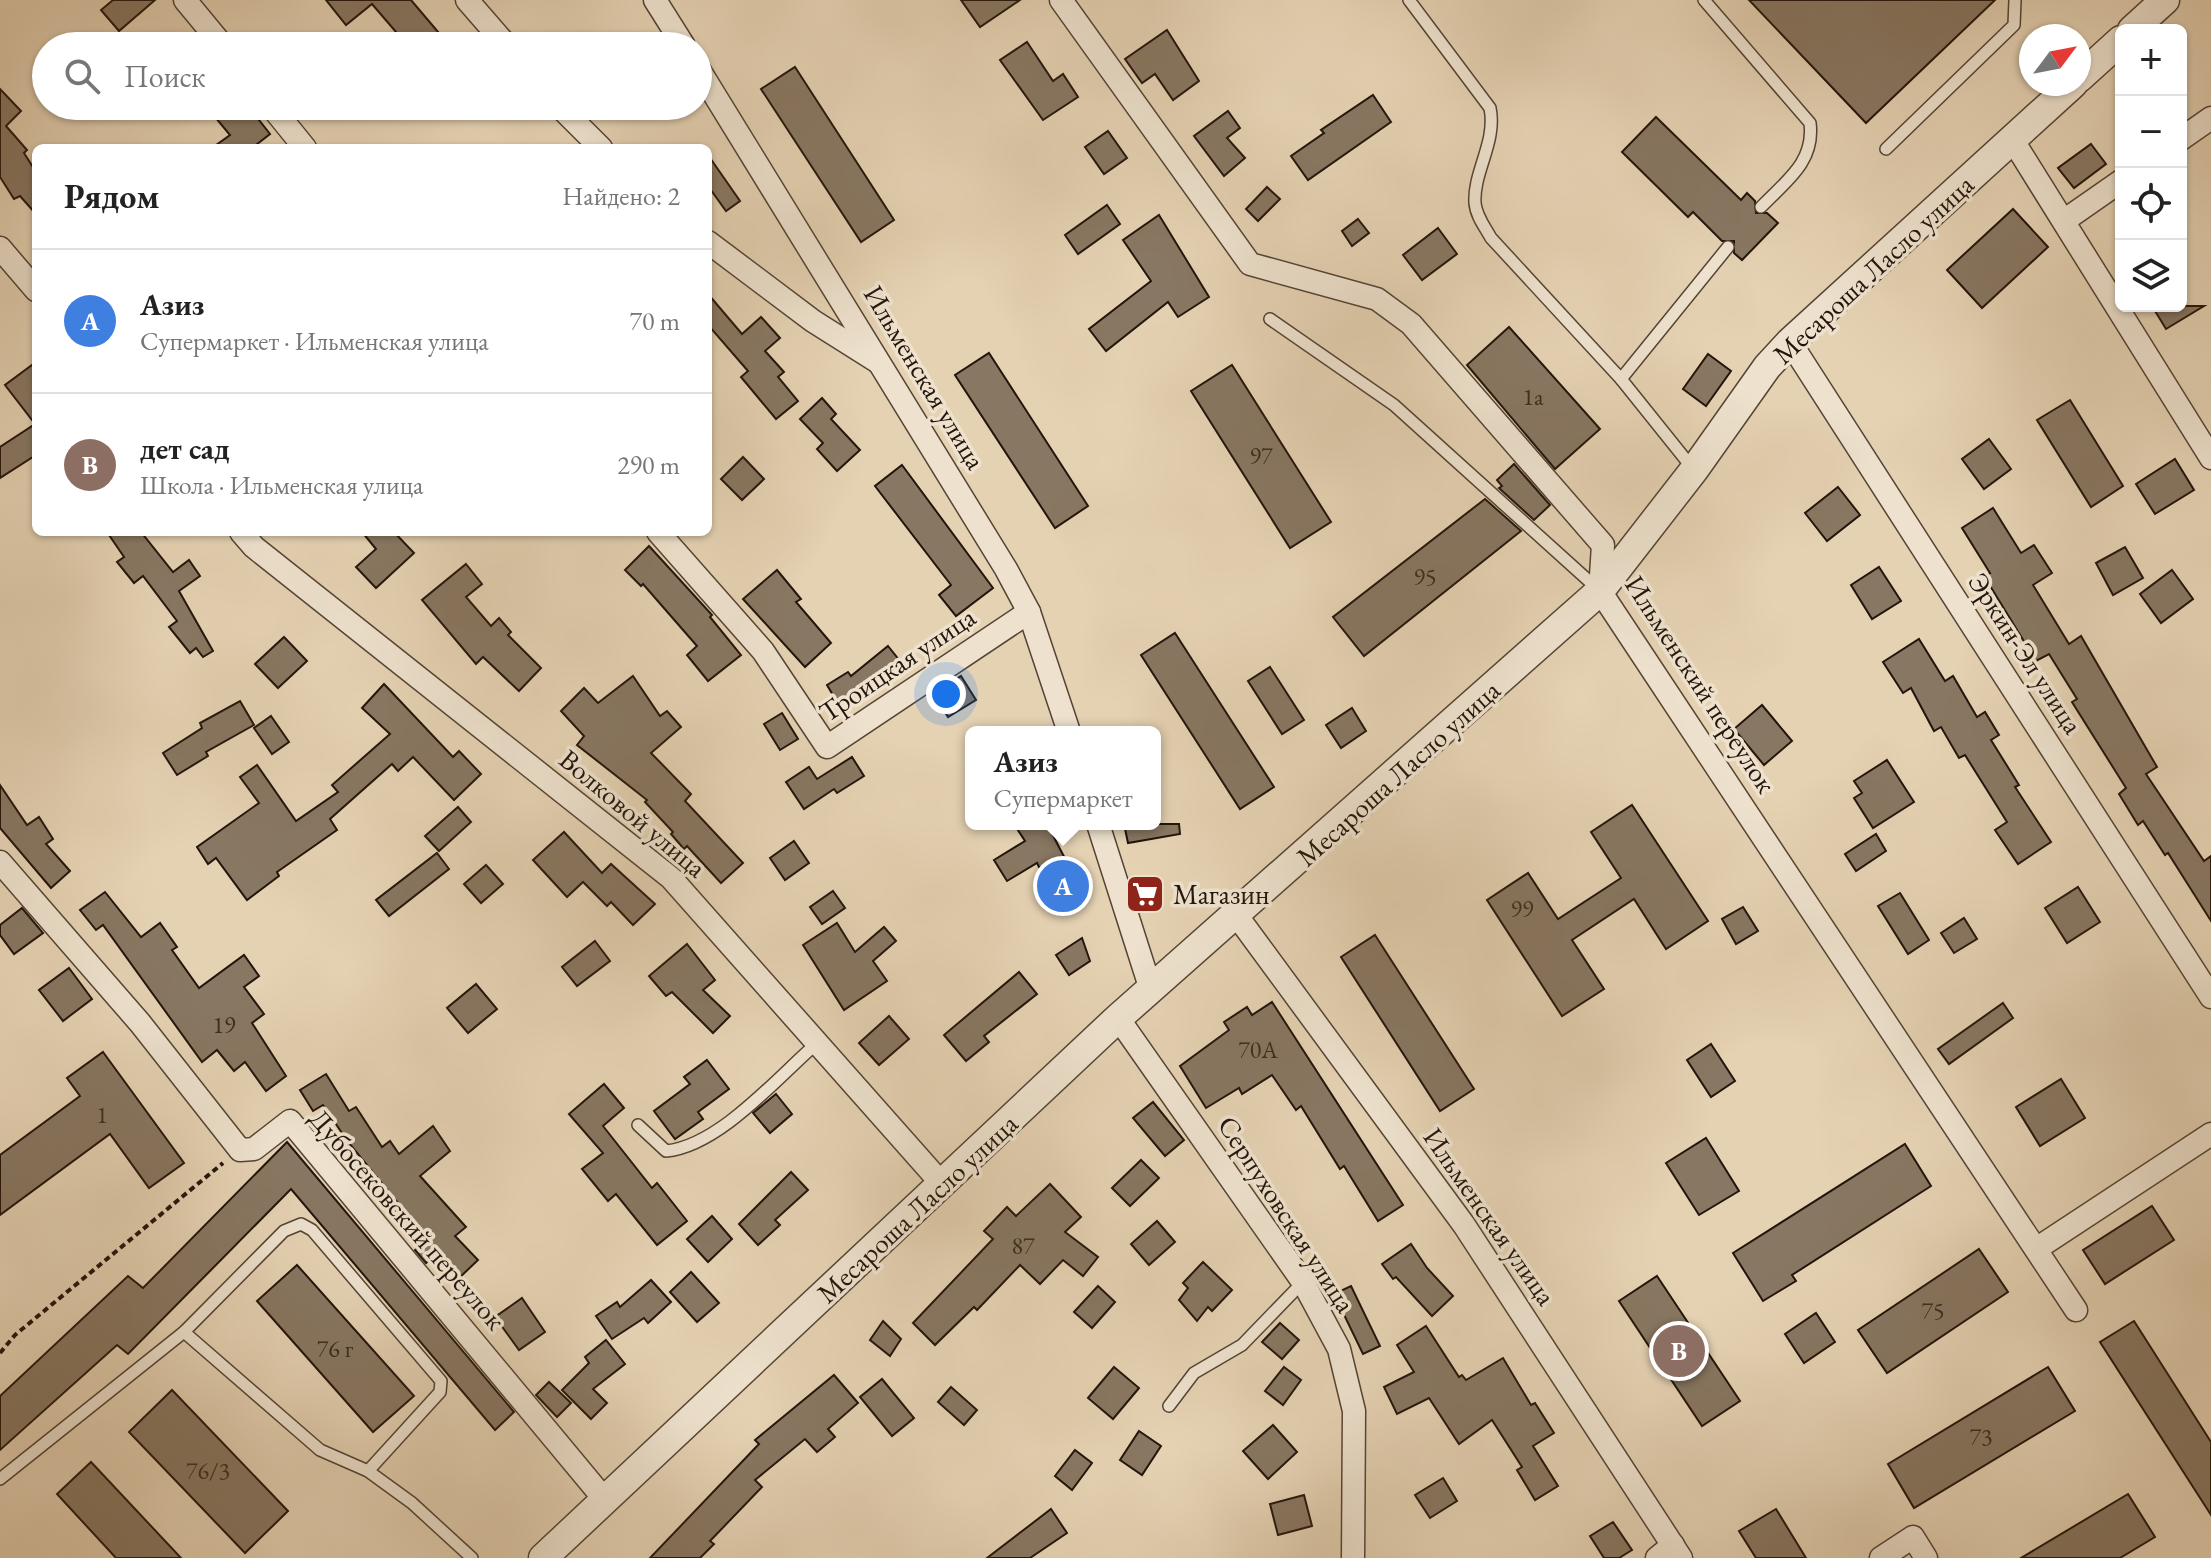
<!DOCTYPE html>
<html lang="ru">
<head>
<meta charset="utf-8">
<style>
  body { margin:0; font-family:"EB Garamond",serif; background:#f6f6f6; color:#222 }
  .controls { position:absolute; right:24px; top:24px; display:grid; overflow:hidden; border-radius:12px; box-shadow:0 2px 6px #0004 }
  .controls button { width:72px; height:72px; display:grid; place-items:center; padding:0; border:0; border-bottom:2px solid #e0e0e0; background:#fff; color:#222; font:40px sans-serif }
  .compass { position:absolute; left:2019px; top:24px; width:72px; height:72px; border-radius:50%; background:#fff; box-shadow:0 2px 6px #0004; rotate:58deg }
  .you { position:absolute; left:946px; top:694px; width:28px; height:28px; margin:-20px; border:6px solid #fff; border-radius:50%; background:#1a73e8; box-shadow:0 0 0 12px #1a73e833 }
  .badge { display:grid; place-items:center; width:52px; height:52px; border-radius:50%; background:#0b8043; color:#fff; font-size:26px; font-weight:700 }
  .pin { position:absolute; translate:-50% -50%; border:4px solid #fff; box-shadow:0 2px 8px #0006 }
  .popup { position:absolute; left:965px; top:726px; width:196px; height:104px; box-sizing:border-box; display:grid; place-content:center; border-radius:12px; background:#fff; filter:drop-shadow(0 2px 6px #0005); font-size:26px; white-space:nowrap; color:#767676 }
  .popup b { font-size:30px; color:#222 }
  .popup::after { content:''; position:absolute; left:50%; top:100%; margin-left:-16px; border:16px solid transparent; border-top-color:#fff }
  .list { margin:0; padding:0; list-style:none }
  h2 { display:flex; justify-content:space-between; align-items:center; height:104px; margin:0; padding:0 32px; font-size:34px }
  h2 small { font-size:26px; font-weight:400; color:#767676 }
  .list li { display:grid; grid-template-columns:52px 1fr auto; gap:24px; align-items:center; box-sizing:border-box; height:144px; padding:0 32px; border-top:2px solid #e0e0e0 }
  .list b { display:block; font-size:30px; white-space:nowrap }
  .list p { margin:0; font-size:26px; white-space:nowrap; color:#767676 }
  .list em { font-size:26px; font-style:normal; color:#767676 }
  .icon { flex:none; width:44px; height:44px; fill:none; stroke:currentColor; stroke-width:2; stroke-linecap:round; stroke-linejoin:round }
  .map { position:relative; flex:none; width:2211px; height:1558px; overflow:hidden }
  .search { position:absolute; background:#fff; box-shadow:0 2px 6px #0004; left:32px; top:32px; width:680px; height:88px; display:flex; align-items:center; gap:20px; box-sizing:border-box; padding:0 28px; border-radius:44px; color:#767676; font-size:30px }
  .panel { position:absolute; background:#fff; box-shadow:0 2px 6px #0004; left:32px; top:144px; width:680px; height:392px; border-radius:12px }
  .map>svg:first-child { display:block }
  .building { fill:#887762; stroke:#23150b; stroke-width:2 }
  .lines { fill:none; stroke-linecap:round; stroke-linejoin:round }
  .service-casing { stroke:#544435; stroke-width:14 }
  .minor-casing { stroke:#544435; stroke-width:25 }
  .tertiary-casing { stroke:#544435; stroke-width:31 }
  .path { stroke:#23150b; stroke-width:4; stroke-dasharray:6 4; stroke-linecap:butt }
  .service { stroke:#eee2ce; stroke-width:11 }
  .minor { stroke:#eee2ce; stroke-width:22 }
  .tertiary { stroke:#eee2ce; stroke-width:28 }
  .labels { text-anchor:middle; stroke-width:7; stroke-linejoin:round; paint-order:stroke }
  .number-label { font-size:24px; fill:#3c2e21 }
  .street-label { font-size:28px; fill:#23150b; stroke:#eee2ce }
  .poi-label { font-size:28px; fill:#23150b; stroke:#eee2ce; text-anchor:start }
</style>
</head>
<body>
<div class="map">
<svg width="2211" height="1558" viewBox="0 0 2211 1558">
  <rect width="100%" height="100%" fill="#e5d2b3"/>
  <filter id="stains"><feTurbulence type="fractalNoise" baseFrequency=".0025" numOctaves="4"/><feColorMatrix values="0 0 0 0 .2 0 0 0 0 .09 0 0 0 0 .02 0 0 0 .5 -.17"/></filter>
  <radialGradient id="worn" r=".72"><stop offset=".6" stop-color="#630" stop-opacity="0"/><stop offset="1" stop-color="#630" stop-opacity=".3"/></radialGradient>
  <g class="building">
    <polygon points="113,0 155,0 119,31 101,10"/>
    <polygon points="326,0 411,0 450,46 408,46 372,4 346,25"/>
    <polygon points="961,0 1020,0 980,27"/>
    <polygon points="1749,0 1995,0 1866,123"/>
    <polygon points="1167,30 1199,81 1173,100 1155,74 1142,83 1125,59"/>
    <polygon points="1027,42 1053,81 1063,74 1078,97 1043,120 1000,60"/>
    <polygon points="795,67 894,220 861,242 761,89"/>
    <polygon points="0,89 21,111 6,126 27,150 24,153 36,172 36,214 20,196 14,199 0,177"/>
    <polygon points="1373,95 1391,122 1308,180 1291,156 1324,133 1321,130"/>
    <polygon points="206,106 248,106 270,134 252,148 212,148 230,135"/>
    <polygon points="1228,111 1240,128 1227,138 1245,158 1224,176 1194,136"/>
    <polygon points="1656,117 1741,200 1747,193 1755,201 1756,213 1767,213 1778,223 1742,260 1734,253 1734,241 1722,241 1693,212 1688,217 1622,152"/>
    <polygon points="1108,131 1127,158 1104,174 1085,147"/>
    <polygon points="2091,144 2106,164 2074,188 2058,168"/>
    <polygon points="708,155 740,201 726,211 708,186"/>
    <polygon points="1267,187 1280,199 1258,221 1246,209"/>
    <polygon points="1107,205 1120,224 1078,254 1065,235"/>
    <polygon points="2013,209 2048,247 1982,308 1947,270"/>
    <polygon points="1159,215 1209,297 1178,317 1168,302 1106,351 1089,329 1151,281 1123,240"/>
    <polygon points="1358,219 1369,233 1352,246 1342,231"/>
    <polygon points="1438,228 1457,254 1422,280 1403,255"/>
    <polygon points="708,294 742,334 761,317 780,338 765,351 784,372 778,377 798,401 776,419 741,377 748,371 708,325"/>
    <polygon points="2152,306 2204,306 2166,329"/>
    <polygon points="1509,327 1600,429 1555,469 1467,365"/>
    <polygon points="989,353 1088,506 1055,528 955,375"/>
    <polygon points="1708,354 1731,371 1706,406 1683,389"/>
    <polygon points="36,362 36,455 0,478 0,447 35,424 5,385"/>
    <polygon points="1232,365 1331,522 1290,548 1191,391"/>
    <polygon points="822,398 836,414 831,419 860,450 837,471 817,449 823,443 800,419"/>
    <polygon points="2070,400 2123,486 2091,507 2037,420"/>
    <polygon points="1989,439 2011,469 1984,489 1962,459"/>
    <polygon points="743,457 764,479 742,500 721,479"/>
    <polygon points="2175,459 2194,490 2155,514 2136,484"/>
    <polygon points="1514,464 1550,505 1534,520 1499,488 1502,486 1497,480"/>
    <polygon points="902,465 993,588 956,616 939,595 951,585 875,486"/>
    <polygon points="1838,487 1860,515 1827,541 1805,513"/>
    <polygon points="1485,499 1521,531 1364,656 1333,617"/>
    <polygon points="1993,508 2021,553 2034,545 2052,573 2033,585 2069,644 2081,636 2157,767 2146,774 2204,861 2211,856 2211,921 2168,853 2165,855 2143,821 2138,825 2119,794 2126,788 2072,702 2077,699 2049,654 2036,661 1984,576 1990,573 1962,528"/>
    <polygon points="107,532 141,532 173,572 189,560 200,576 179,591 213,651 203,657 196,648 190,653 169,627 177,621 143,576 134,583 117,562 124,557"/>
    <polygon points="362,532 394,532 414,553 376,588 356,567 376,549"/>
    <polygon points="649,546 712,615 710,617 741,655 708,681 687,655 697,646 643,584 641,586 625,570"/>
    <polygon points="2125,547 2143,578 2113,595 2096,563"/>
    <polygon points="466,564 482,584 466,597 491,626 499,618 511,632 508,635 541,668 519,691 483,657 476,664 422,600"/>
    <polygon points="1879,567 1901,601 1872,619 1851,585"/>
    <polygon points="777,570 801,599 796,602 831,643 805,667 743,599"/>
    <polygon points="2172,570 2193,599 2161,623 2140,594"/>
    <polygon points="1175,633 1274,787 1240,809 1141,655"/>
    <polygon points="284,637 307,661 278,688 255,664"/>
    <polygon points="1919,639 1945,681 1953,676 1977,717 1985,712 1999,735 1991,740 2019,785 2015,787 2051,842 2018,864 1995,830 2007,822 1965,755 1959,758 1941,727 1934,731 1911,688 1903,693 1883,662"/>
    <polygon points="888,646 904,666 843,712 827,685 848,672 851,676"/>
    <polygon points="1270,667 1304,720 1282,734 1248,681"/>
    <polygon points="633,676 660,716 667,711 681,727 651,753 691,794 685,801 743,863 721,883 687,846 684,849 671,834 673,832 645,802 647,800 577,745 584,736 561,711 584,688 598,703"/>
    <polygon points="961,676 976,700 948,717 934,693"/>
    <polygon points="384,684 453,757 459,751 481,774 454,800 413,757 398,771 392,764 330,819 337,830 277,872 279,876 247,900 216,858 208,864 197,847 259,803 240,777 257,765 296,821 338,792 332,785 390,734 362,708"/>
    <polygon points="240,701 254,725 206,752 208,756 177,775 163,753 202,728 200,723"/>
    <polygon points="1762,705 1792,741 1764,765 1734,729"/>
    <polygon points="1352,708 1366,731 1341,748 1326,725"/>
    <polygon points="782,713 798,739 780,750 764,724"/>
    <polygon points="271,716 289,742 272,754 254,728"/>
    <polygon points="852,757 864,776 837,793 834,789 804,809 786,782 809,767 817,779"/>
    <polygon points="1887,760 1914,802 1873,828 1854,798 1862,793 1854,781"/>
    <polygon points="0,785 27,825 39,817 53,839 46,844 70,871 51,888 0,828"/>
    <polygon points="1632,805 1708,921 1666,949 1634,899 1572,940 1604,989 1562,1016 1487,900 1528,873 1558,919 1621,878 1591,832"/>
    <polygon points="458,807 471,822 439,851 425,836"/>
    <polygon points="1014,824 1047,824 1081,889 1057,902 1037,863 1007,881 994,860 1025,841"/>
    <polygon points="1124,824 1179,824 1180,834 1128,843"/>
    <polygon points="564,832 602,873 611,864 655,904 633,925 611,902 607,906 583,882 567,897 533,860"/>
    <polygon points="1876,834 1886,851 1856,871 1845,854"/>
    <polygon points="794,841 809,863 785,880 770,858"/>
    <polygon points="437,853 449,869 389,916 376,900"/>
    <polygon points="486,865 503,884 481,903 464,884"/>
    <polygon points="2078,887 2100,922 2067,943 2045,908"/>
    <polygon points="833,891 845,908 822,924 810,907"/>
    <polygon points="105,892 141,937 160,923 177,947 172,950 199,988 244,955 259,976 244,987 264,1014 252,1023 286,1076 266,1091 245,1062 234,1071 217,1050 202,1062 103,925 96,930 80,910"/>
    <polygon points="1900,893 1929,940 1908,954 1878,906"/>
    <polygon points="1743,907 1758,931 1736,944 1722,919"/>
    <polygon points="22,908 43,933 14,954 0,935 0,925"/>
    <polygon points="1964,918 1977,939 1954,953 1941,933"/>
    <polygon points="837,923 855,952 884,927 896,941 873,961 887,981 844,1010 803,945"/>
    <polygon points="1375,935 1474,1089 1440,1111 1341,957"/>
    <polygon points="1082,938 1090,961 1069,975 1056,955"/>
    <polygon points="595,941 610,961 577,986 562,967"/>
    <polygon points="687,944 715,980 703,990 730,1016 713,1033 672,992 666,996 649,976"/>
    <polygon points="69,968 92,999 63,1021 39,990"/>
    <polygon points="1019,972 1037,994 984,1036 989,1042 966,1061 944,1035"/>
    <polygon points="476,984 497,1009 468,1033 447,1008"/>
    <polygon points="1272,1002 1403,1205 1378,1221 1344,1166 1340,1169 1301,1106 1296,1110 1272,1075 1242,1094 1239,1088 1206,1108 1180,1066 1229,1030 1224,1022 1247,1007 1252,1015"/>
    <polygon points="2003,1003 2013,1018 1949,1064 1938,1049"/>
    <polygon points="889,1016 909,1039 879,1065 859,1043"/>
    <polygon points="1711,1044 1735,1081 1711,1097 1687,1060"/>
    <polygon points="103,1052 184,1163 149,1188 110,1134 0,1215 0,1155 80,1096 67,1078"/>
    <polygon points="707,1060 729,1089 698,1112 703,1119 675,1139 654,1111 690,1084 684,1077"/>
    <polygon points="326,1074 349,1111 356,1107 382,1147 390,1141 399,1154 433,1126 450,1151 420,1176 466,1227 455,1236 478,1260 457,1280 434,1256 426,1263 415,1250 426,1240 393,1208 398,1203 348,1142 323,1105 313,1111 300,1090"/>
    <polygon points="2061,1079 2085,1118 2040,1146 2016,1107"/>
    <polygon points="604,1084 624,1108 603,1126 652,1188 657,1183 687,1221 657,1245 616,1194 608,1201 582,1169 603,1153 569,1114"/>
    <polygon points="776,1094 792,1114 770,1133 753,1113"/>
    <polygon points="1153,1102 1184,1140 1165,1156 1133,1118"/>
    <polygon points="1706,1138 1739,1191 1699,1215 1666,1163"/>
    <polygon points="287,1142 514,1412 495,1430 291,1189 128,1354 117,1345 0,1450 0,1396 128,1276 143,1288"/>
    <polygon points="1905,1144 1931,1186 1792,1275 1796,1281 1763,1301 1733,1253"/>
    <polygon points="1141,1160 1159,1178 1130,1206 1112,1188"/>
    <polygon points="791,1172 808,1190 775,1220 780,1225 758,1245 739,1224"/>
    <polygon points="1050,1184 1081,1217 1065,1232 1098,1257 1083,1276 1063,1260 1040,1284 1020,1265 977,1310 974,1307 935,1345 913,1323 993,1239 984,1231 1007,1207 1016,1216"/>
    <polygon points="2152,1206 2174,1240 2105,1284 2083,1250"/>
    <polygon points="712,1216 732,1239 708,1262 687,1239"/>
    <polygon points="1157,1221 1175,1242 1149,1265 1131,1244"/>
    <polygon points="1411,1244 1427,1268 1453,1296 1432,1316 1396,1277 1393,1279 1382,1264"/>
    <polygon points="1979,1249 2008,1292 1887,1373 1858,1330"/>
    <polygon points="1203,1262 1232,1290 1212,1311 1208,1307 1197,1321 1179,1300 1188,1288 1183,1283"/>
    <polygon points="297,1265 414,1396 373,1432 257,1301"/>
    <polygon points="691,1272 719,1303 697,1322 670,1292"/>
    <polygon points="1657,1276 1740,1401 1702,1426 1619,1301"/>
    <polygon points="651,1280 671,1302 648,1323 644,1318 612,1339 596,1316 617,1302 620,1307"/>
    <polygon points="1098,1286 1115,1302 1092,1328 1074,1312"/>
    <polygon points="1351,1286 1380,1346 1363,1354 1334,1294"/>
    <polygon points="522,1298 545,1332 519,1350 495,1317"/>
    <polygon points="1816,1313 1835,1342 1804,1363 1785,1334"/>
    <polygon points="883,1321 901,1339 890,1356 870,1340"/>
    <polygon points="2134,1321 2211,1442 2211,1515 2100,1342"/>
    <polygon points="1280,1323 1299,1340 1282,1359 1262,1342"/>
    <polygon points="1426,1326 1459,1377 1462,1375 1466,1380 1503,1358 1531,1405 1535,1403 1554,1433 1533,1446 1558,1486 1535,1500 1517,1470 1522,1467 1492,1420 1459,1444 1429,1398 1397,1414 1384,1387 1414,1372 1397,1345"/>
    <polygon points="606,1340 625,1364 593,1389 607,1403 591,1419 562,1390 589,1363 585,1357"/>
    <polygon points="1114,1367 1139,1388 1113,1419 1088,1398"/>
    <polygon points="1284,1367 1301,1380 1283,1405 1265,1391"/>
    <polygon points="2048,1367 2075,1411 1914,1508 1888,1464"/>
    <polygon points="834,1375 858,1403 828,1429 835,1437 817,1452 805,1439 755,1480 762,1487 710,1541 714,1544 700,1558 650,1558 759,1444 755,1440"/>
    <polygon points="882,1379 914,1418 892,1436 860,1397"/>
    <polygon points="549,1382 571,1403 557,1417 536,1395"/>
    <polygon points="951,1387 977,1410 964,1425 938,1402"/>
    <polygon points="172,1390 288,1511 245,1553 129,1432"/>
    <polygon points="1273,1425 1297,1452 1268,1479 1243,1451"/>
    <polygon points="1139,1431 1161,1446 1142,1475 1120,1460"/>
    <polygon points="1075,1450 1092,1463 1072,1490 1055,1476"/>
    <polygon points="91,1462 181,1558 116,1558 57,1494"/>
    <polygon points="1443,1478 1457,1501 1430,1518 1415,1495"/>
    <polygon points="2128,1494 2155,1537 2120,1558 2021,1558"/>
    <polygon points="1304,1495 1312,1526 1278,1535 1270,1504"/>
    <polygon points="1051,1509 1067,1533 1030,1558 987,1558"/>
    <polygon points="1776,1509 1806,1558 1756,1558 1739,1531"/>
    <polygon points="1613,1522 1632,1550 1619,1558 1604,1558 1590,1536"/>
  </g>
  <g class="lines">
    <defs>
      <g id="service">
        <path d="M 1409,0 L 1490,108 C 1497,142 1473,172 1475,203 C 1476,216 1485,227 1491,238 L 1621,379 L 1694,470"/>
        <path d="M 1704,0 L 1810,123 C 1815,162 1786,181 1761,207"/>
        <polyline points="1886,149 2014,25 2015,0"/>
        <polyline points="1270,319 1394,405 1600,591"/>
        <polyline points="1621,379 1728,247"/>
        <path d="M 638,1125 L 666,1151 C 719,1146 777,1078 816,1044"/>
        <polyline points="184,1332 320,1450 368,1471 412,1503 472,1558"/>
        <polyline points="1169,1406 1194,1373 1242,1345 1303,1282"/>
        <polyline points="0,1479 184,1332 284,1231 301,1224 312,1230 441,1381 440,1392 368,1471"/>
      </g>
      <g id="minor">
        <polyline points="185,0 223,46"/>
        <polyline points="467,0 507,46"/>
        <polyline points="655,0 684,46"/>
        <polyline points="1061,0 1250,264 1377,299 1411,324 1603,545 1600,591 2076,1310"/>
        <polyline points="698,68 1006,569 1029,612 1069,732"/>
        <polyline points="271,106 305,148"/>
        <polyline points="559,106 601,148"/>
        <polyline points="2012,139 2211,458"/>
        <polyline points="2181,139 2211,118"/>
        <polyline points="2065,220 2121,181"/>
        <polyline points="708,242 813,321 878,362"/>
        <polyline points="0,248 36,290"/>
        <polyline points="1790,342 2211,997"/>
        <polyline points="241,532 254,547 671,878 942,1184"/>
        <polyline points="658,532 763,651 827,747 1029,612"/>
        <polyline points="1098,824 1151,990"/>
        <polyline points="0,862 140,1023 240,1150 254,1149 290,1121 605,1500"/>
        <polyline points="1237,916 1464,1225 1681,1558"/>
        <polyline points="1118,1018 1303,1282 1339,1349 1354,1411 1353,1558"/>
        <polyline points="2036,1249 2211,1134"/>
        <polyline points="1657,1558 1673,1545"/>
        <polyline points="1881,1558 1913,1537 1926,1558"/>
      </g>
      <g id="tertiary">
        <polyline points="2132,30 2165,0"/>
        <polyline points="2079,78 2121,40"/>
        <polyline points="543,1558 1118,1018 1600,591 1694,470 1767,367 1790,342 2073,84"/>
      </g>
    </defs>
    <use href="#service" class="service-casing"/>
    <use href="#minor" class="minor-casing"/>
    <use href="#tertiary" class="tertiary-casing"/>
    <polyline class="path" points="0,1353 15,1335 223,1163"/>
    <use href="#service" class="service"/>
    <use href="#minor" class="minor"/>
    <use href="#tertiary" class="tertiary"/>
  </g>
  <defs>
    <symbol id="supermarket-square" viewBox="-11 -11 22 22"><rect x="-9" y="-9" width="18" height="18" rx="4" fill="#8f2418" stroke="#eee2ce"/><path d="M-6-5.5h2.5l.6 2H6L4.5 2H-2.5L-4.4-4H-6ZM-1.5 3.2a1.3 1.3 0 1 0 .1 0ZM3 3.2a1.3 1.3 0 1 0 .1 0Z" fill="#fff"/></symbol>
  </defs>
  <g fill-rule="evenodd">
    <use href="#supermarket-square" x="1123" y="872" width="44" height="44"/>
  </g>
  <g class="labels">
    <g class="number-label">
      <text x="1533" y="405">1а</text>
      <text x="1261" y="464">97</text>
      <text x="1425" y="585">95</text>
      <text x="1522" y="917">99</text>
      <text x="224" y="1033">19</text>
      <text x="1258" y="1058">70А</text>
      <text x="102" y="1123">1</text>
      <text x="1023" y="1254">87</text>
      <text x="1933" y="1319">75</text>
      <text x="335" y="1357">76 г</text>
      <text x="1981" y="1445">73</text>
      <text x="208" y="1479">76/3</text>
    </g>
    <g class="street-label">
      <text transform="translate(1873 269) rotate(-43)" y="10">Месароша Ласло улица</text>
      <text transform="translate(925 377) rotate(59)" y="10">Ильменская улица</text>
      <text transform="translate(2026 653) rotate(57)" y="10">Эркин-Эл улица</text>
      <text transform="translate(897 664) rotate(-34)" y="10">Троицкая улица</text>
      <text transform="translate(1701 684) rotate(57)" y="10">Ильменский переулок</text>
      <text transform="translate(1398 773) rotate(-42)" y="10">Месароша Ласло улица</text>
      <text transform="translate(633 813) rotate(40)" y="10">Волковой улица</text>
      <text transform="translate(917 1208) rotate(-43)" y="10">Месароша Ласло улица</text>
      <text transform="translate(1287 1214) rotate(57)" y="10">Серпуховская улица</text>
      <text transform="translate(1490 1216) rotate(55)" y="10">Ильменская улица</text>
      <text transform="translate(408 1219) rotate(49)" y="10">Дубосековский переулок</text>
    </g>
    <g class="poi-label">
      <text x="1173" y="904">Магазин</text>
    </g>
  </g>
  <rect width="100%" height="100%" filter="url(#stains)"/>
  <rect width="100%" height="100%" fill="url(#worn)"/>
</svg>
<div class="controls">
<button>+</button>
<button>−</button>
<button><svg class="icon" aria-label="locate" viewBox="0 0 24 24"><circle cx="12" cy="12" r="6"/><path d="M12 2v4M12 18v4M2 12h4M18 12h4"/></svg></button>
<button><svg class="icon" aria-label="layers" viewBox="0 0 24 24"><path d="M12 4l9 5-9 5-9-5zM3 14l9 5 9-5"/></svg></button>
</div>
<svg class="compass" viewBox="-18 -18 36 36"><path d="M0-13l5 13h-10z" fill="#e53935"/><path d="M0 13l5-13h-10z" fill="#767676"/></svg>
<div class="you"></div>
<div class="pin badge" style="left:1063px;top:886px;background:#3f7fe0">A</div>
<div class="popup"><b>Азиз</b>Супермаркет</div>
<div class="pin badge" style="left:1679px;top:1351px;background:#8d6e63">B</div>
<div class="search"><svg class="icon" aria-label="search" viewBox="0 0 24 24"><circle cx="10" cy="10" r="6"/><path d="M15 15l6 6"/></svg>Поиск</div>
<section class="panel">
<h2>Рядом<small>Найдено: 2</small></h2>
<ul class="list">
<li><span class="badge" style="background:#3f7fe0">A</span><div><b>Азиз</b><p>Супермаркет · Ильменская улица</p></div><em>70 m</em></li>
<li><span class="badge" style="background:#8d6e63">B</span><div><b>дет сад</b><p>Школа · Ильменская улица</p></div><em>290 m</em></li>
</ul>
</section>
</div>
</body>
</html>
